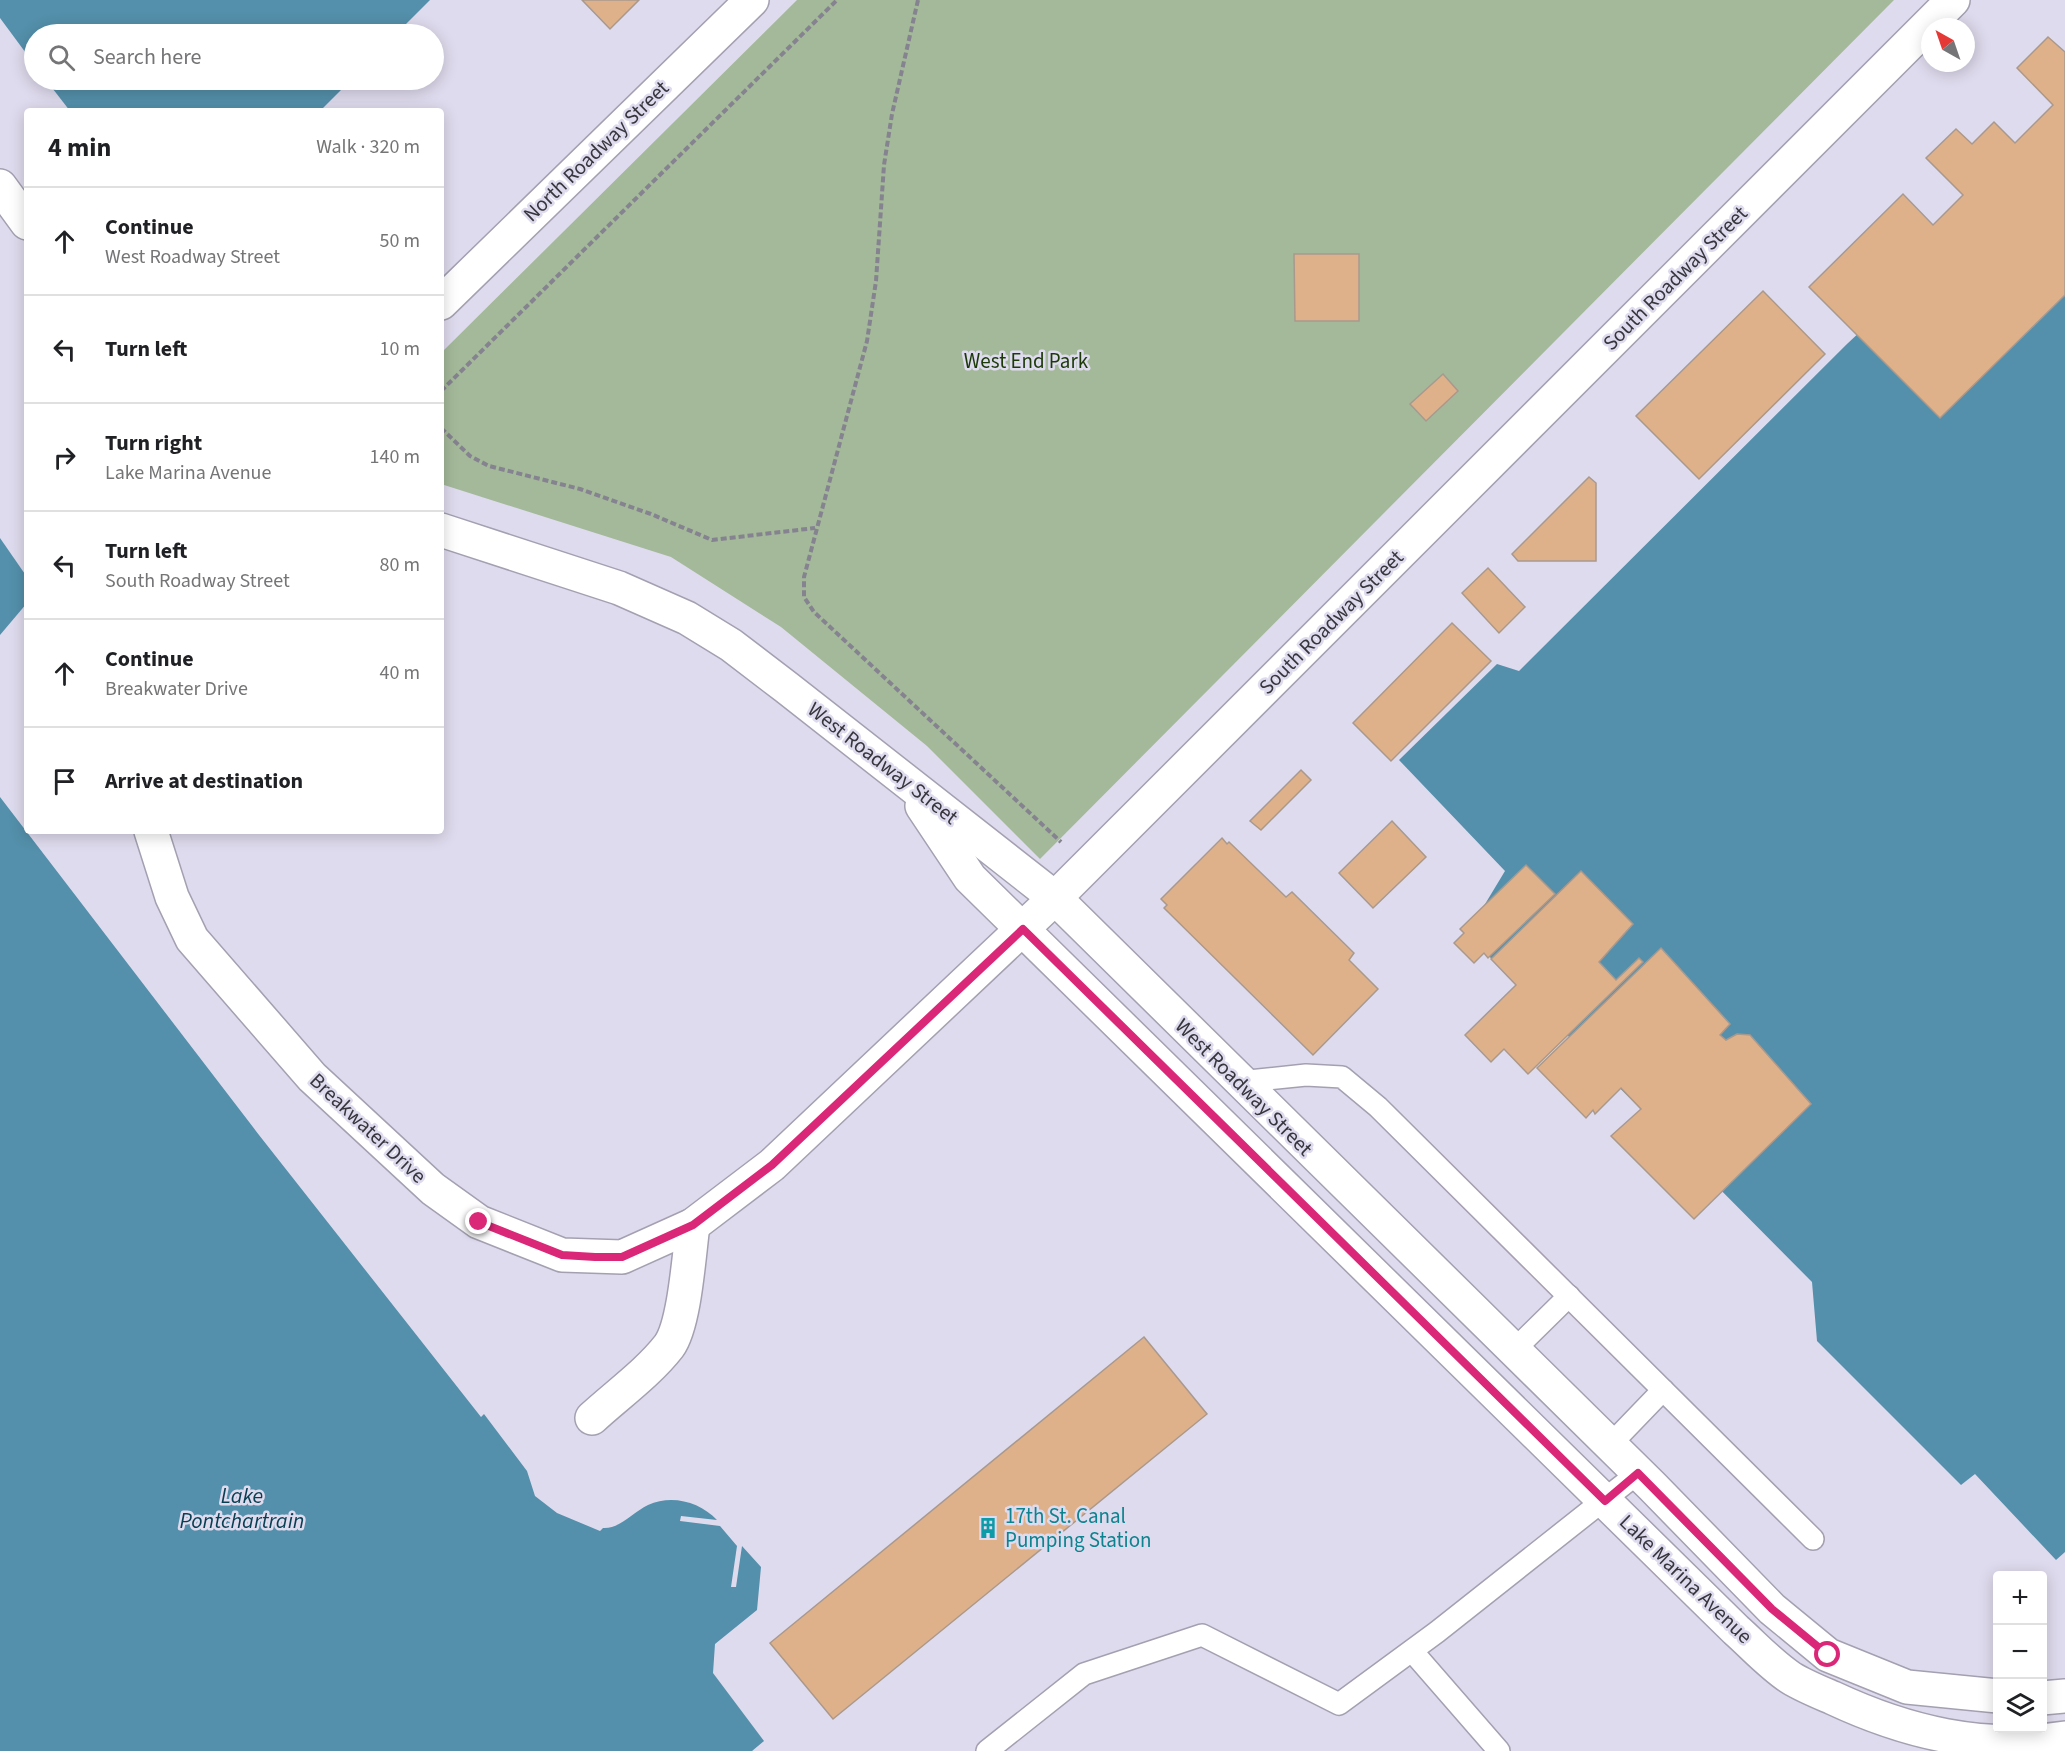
<!DOCTYPE html>
<html lang="en">
<head>
<meta charset="utf-8">
<style>
  body { margin:0; font-family:"Source Sans 3",sans-serif; background:#f2f2f2; color:#202124 }
  .controls { position:absolute; right:18px; bottom:18px; display:grid; overflow:hidden; border-radius:6px; box-shadow:0 3px 15px #0003 }
  .controls button { width:54px; height:54px; display:grid; place-items:center; padding:0; border:0; border-bottom:2px solid #e0e0e0; background:#fff; color:#202124; font:30px sans-serif }
  .compass { position:absolute; left:1921px; top:18px; width:54px; height:54px; border-radius:50%; background:#fff; box-shadow:0 3px 15px #0003; rotate:320deg }
  .stop { position:absolute; width:18px; height:18px; margin:-14px; border:4px solid #db2777; border-radius:50%; background:#fff }
  .stop.end { background:#db2777; border-color:#fff; box-shadow:0 2px 6px #0008 }
  .list { margin:0; padding:0; list-style:none }
  h2 { display:flex; justify-content:space-between; align-items:center; height:78px; margin:0; padding:0 24px; font-size:26px }
  h2 small { font-size:20px; font-weight:400; color:#757577 }
  .list li { display:grid; grid-template-columns:39px 1fr auto; gap:18px; align-items:center; box-sizing:border-box; height:108px; padding:0 24px; border-top:2px solid #e0e0e0 }
  .list b { display:block; font-size:22px; white-space:nowrap }
  .list p { margin:0; font-size:20px; white-space:nowrap; color:#757577 }
  .list em { font-size:20px; font-style:normal; color:#757577 }
  .icon { flex:none; width:33px; height:33px; fill:none; stroke:currentColor; stroke-width:2; stroke-linecap:round; stroke-linejoin:round }
  .map { position:relative; flex:none; width:2065px; height:1751px; overflow:hidden }
  .search { position:absolute; background:#fff; box-shadow:0 3px 15px #0003; left:24px; top:24px; width:420px; height:66px; display:flex; align-items:center; gap:15px; box-sizing:border-box; padding:0 21px; border-radius:33px; color:#757577; font-size:22px }
  .panel { position:absolute; background:#fff; box-shadow:0 3px 15px #0003; left:24px; top:108px; width:420px; height:726px; border-radius:6px }
  .map>svg:first-child { display:block }
  .green { fill:#a4b99a }
  .water { fill:#5490ab }
  .building { fill:#dfb18b; stroke:#a9998d; stroke-width:1.5 }
  .lines { fill:none; stroke-linecap:round; stroke-linejoin:round }
  .service-casing { stroke:#a4a0b1; stroke-width:24 }
  .minor-casing { stroke:#a4a0b1; stroke-width:36 }
  .path { stroke:#85838f; stroke-width:4; stroke-dasharray:6 3; stroke-linecap:butt }
  .service { stroke:#fff; stroke-width:21 }
  .minor { stroke:#fff; stroke-width:33 }
  .route { stroke:#db2777; stroke-width:8 }
  .labels { text-anchor:middle; stroke-width:5; stroke-linejoin:round; paint-order:stroke }
  .street-label { font-size:21px; fill:#38363d; stroke:#dfdbee }
  .park-label { font-size:21px; fill:#1c3a08; stroke:#dfdbee }
  .culture-label { font-size:21px; fill:#0d838f; stroke:#dfdbee; text-anchor:start }
  .water-label { font-size:22px; font-style:italic; fill:#083e52; stroke:#dfdbee }
</style>
</head>
<body>
<div class="map">
<svg width="2065" height="1751" viewBox="0 0 2065 1751">
  <rect width="100%" height="100%" fill="#dfdbee"/>
  <polygon class="green" points="797,0 1894,0 1040,859 927,746 781,627 671,557 441,484 441,353"/>
  <g class="water">
    <polygon points="0,0 430,0 396,34 34,34 34,64 0,18"/>
    <polygon points="46,80 351,80 320,111 70,111"/>
    <polygon points="2065,140 2065,1552 2056,1560 1975,1474 1961,1485 1817,1341 1812,1282 1467,934 1505,871 1399,760 1497,664 1519,671 1847,344"/>
    <polygon points="0,538 27,577 27,603 0,635"/>
    <path d="M 0,797 L 259,1135 L 481,1417 L 484,1414 L 527,1471 L 535,1496 L 557,1513 L 600,1531 L 603,1528 C 620,1529 633,1512 648,1505 C 672,1494 700,1502 717,1520 L 681,1516 L 680,1521 L 720,1526 L 737,1546 L 731,1587 L 736,1587 L 742,1546 L 761,1567 L 757,1610 L 715,1644 L 713,1673 L 764,1741 L 752,1751 L 0,1751 Z"/>
  </g>
  <g class="building">
    <polygon points="582,0 639,0 610,29"/>
    <polygon points="2048,37 2065,52 2065,295 1940,418 1809,287 1903,194 1933,225 1963,195 1926,158 1956,129 1972,144 1994,122 2015,143 2053,105 2017,68"/>
    <polygon points="1294,254 1359,254 1359,321 1295,321"/>
    <polygon points="1763,291 1825,354 1699,479 1636,416"/>
    <polygon points="1443,374 1458,391 1426,421 1410,404"/>
    <polygon points="1589,477 1596,483 1596,561 1518,561 1512,554"/>
    <polygon points="1488,568 1525,607 1499,633 1462,593"/>
    <polygon points="1452,623 1491,661 1391,761 1353,723"/>
    <polygon points="1301,770 1311,780 1261,830 1250,821"/>
    <polygon points="1392,821 1426,857 1373,908 1339,873"/>
    <polygon points="1222,838 1227,844 1229,842 1286,897 1292,892 1354,953 1349,960 1378,989 1313,1055 1164,908 1167,905 1161,899"/>
    <polygon points="1526,865 1555,894 1488,958 1484,953 1474,963 1454,943 1464,933 1460,929"/>
    <polygon points="1581,871 1633,924 1599,962 1616,980 1639,958 1643,962 1528,1074 1504,1049 1491,1062 1465,1035 1516,985 1491,959"/>
    <polygon points="1661,948 1730,1024 1720,1035 1726,1040 1737,1034 1750,1035 1811,1104 1694,1219 1611,1136 1641,1109 1621,1088 1595,1114 1593,1110 1586,1118 1537,1068"/>
    <polygon points="1144,1337 1207,1414 833,1719 770,1643"/>
  </g>
  <g class="lines">
    <defs>
      <g id="service">
        <polyline points="1239,1082 1306,1075 1342,1077 1378,1107 1813,1539"/>
        <polyline points="1513,1351 1569,1296"/>
        <polyline points="1610,1445 1663,1390"/>
        <polyline points="1412,1651 1499,1751"/>
        <polyline points="987,1751 1084,1674 1202,1635 1339,1704 1437,1632 1638,1473"/>
      </g>
      <g id="minor">
        <polyline points="0,186 27,223"/>
        <polyline points="441,303 752,0"/>
        <polyline points="441,530 619,588 687,618 731,645 786,687 1055,898 1652,1486 1772,1609 1828,1655 1907,1687 1998,1696"/>
        <path d="M 922,806 L 970,878 L 1736,1630 C 1754,1646 1771,1665 1791,1678 C 1804,1686 1819,1692 1833,1698 C 1908,1733 1982,1750 2065,1738"/>
        <polyline points="151,831 172,897 192,939 312,1077 433,1189 479,1222 562,1255 622,1257 693,1225 772,1165 1055,898 1953,0"/>
        <path d="M 592,1418 C 617,1395 648,1373 669,1346 C 685,1324 689,1253 693,1225"/>
        <polyline points="2042,1698 2065,1696"/>
      </g>
    </defs>
    <use href="#service" class="service-casing"/>
    <use href="#minor" class="minor-casing"/>
    <g class="path">
      <polyline points="918,0 892,114 884,165 876,281 867,341 804,577 804,597 814,612 1061,842"/>
      <polyline points="441,391 837,0"/>
      <polyline points="441,428 470,456 489,466 580,489 651,514 712,540 815,528"/>
    </g>
    <use href="#service" class="service"/>
    <use href="#minor" class="minor"/>
  </g>
  <g class="lines">
    <polyline class="route" points="479,1222 562,1255 595,1257 622,1257 693,1225 772,1165 1023,929 1605,1501 1638,1473 1772,1609 1828,1655"/>
  </g>
  <defs>
    <symbol id="building-bare" viewBox="-9 -9 18 18"><path d="M-4-6H4V6H1V3H-1V6H-4ZM-2.5-4.3h1.7v1.8h-1.7ZM.8-4.3h1.7v1.8H.8ZM-2.5-1h1.7V.8h-1.7ZM.8-1h1.7V.8H.8Z" fill="#0f9aa8" stroke="#dfdbee" stroke-width="2.5" paint-order="stroke"/></symbol>
  </defs>
  <g fill-rule="evenodd">
    <use href="#building-bare" x="973" y="1513" width="30" height="30"/>
  </g>
  <g class="labels">
    <g class="street-label">
      <text transform="translate(596 151) rotate(-44)" y="7">North Roadway Street</text>
      <text transform="translate(1675 278) rotate(-45)" y="7">South Roadway Street</text>
      <text transform="translate(1331 622) rotate(-45)" y="7">South Roadway Street</text>
      <text transform="translate(883 763) rotate(38)" y="7">West Roadway Street</text>
      <text transform="translate(1244 1087) rotate(45)" y="7">West Roadway Street</text>
      <text transform="translate(368 1128) rotate(43)" y="7">Breakwater Drive</text>
      <text transform="translate(1686 1579) rotate(44)" y="7">Lake Marina Avenue</text>
    </g>
    <g class="park-label">
      <text x="1026" y="368">West End Park</text>
    </g>
    <g class="culture-label">
      <text x="1005" y="1523">17th St. Canal<tspan x="1005" dy="24">Pumping Station</tspan></text>
    </g>
    <g class="water-label">
      <text x="242" y="1503">Lake<tspan x="242" dy="25">Pontchartrain</tspan></text>
    </g>
  </g>
</svg>
<div class="controls">
<button>+</button>
<button>−</button>
<button><svg class="icon" aria-label="layers" viewBox="0 0 24 24"><path d="M12 4l9 5-9 5-9-5zM3 14l9 5 9-5"/></svg></button>
</div>
<svg class="compass" viewBox="-18 -18 36 36"><path d="M0-13l5 13h-10z" fill="#e53935"/><path d="M0 13l5-13h-10z" fill="#757577"/></svg>
<div class="stop" style="left:1828px;top:1655px"></div>
<div class="stop end" style="left:479px;top:1222px"></div>
<div class="search"><svg class="icon" aria-label="search" viewBox="0 0 24 24"><circle cx="10" cy="10" r="6"/><path d="M15 15l6 6"/></svg>Search here</div>
<section class="panel">
<h2>4 min<small>Walk · 320 m</small></h2>
<ul class="list">
<li><svg class="icon" aria-label="ahead" viewBox="0 0 24 24"><path d="M12 20V5M6 11l6-6 6 6"/></svg><div><b>Continue</b><p>West Roadway Street</p></div><em>50 m</em></li>
<li><svg class="icon" aria-label="left" viewBox="0 0 24 24"><path d="M17 20v-9H6M10 6l-5 5 5 5"/></svg><div><b>Turn left</b></div><em>10 m</em></li>
<li><svg class="icon" aria-label="right" viewBox="0 0 24 24"><path d="M7 20v-9h11M14 6l5 5-5 5"/></svg><div><b>Turn right</b><p>Lake Marina Avenue</p></div><em>140 m</em></li>
<li><svg class="icon" aria-label="left" viewBox="0 0 24 24"><path d="M17 20v-9H6M10 6l-5 5 5 5"/></svg><div><b>Turn left</b><p>South Roadway Street</p></div><em>80 m</em></li>
<li><svg class="icon" aria-label="ahead" viewBox="0 0 24 24"><path d="M12 20V5M6 11l6-6 6 6"/></svg><div><b>Continue</b><p>Breakwater Drive</p></div><em>40 m</em></li>
<li><svg class="icon" aria-label="arrive" viewBox="0 0 24 24"><path d="M6 21V4h12l-3 4 3 4H6"/></svg><div><b>Arrive at destination</b></div></li>
</ul>
</section>
</div>
</body>
</html>
